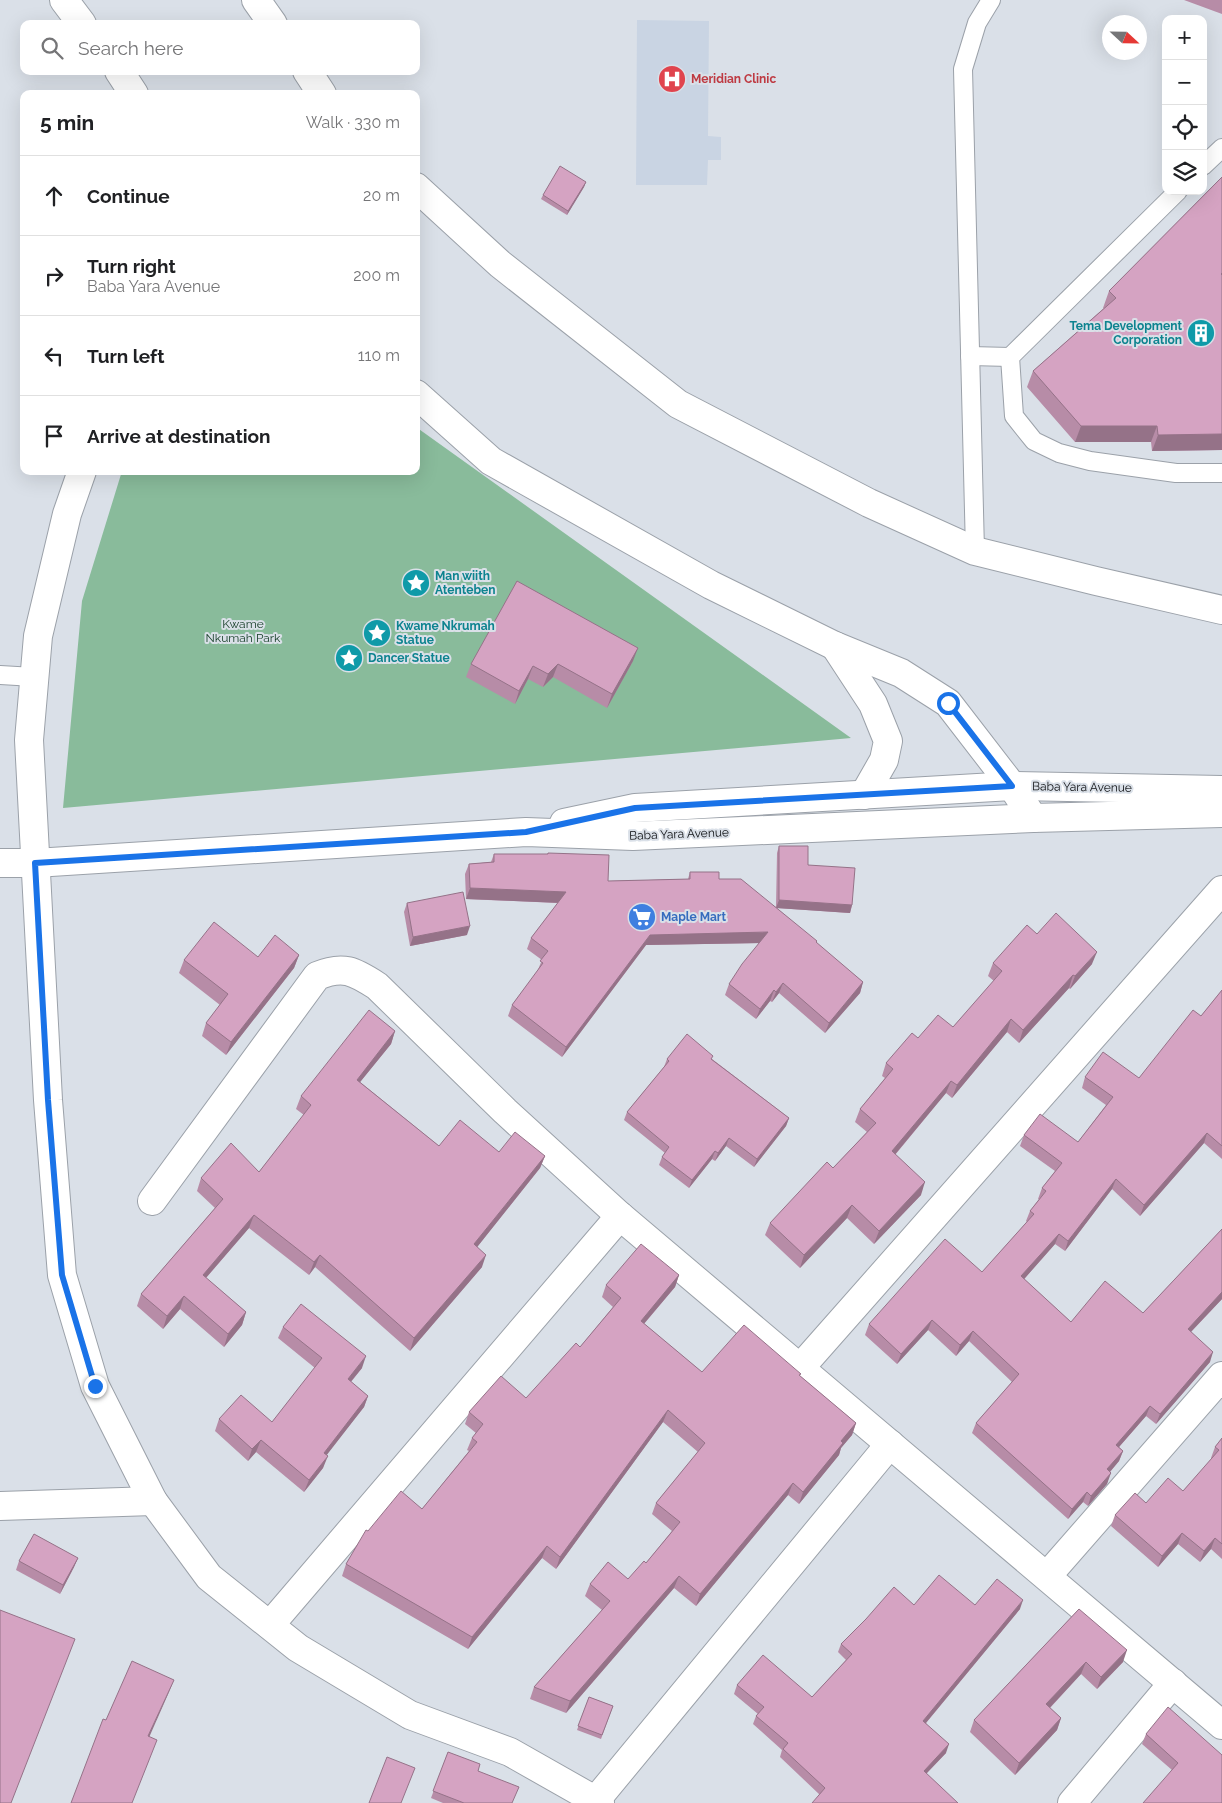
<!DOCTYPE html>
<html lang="en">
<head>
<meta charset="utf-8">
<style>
  body { margin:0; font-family:Raleway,sans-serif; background:#f6f6f6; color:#202124 }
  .controls { position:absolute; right:15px; top:15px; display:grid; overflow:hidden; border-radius:10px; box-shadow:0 5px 20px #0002 }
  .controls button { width:45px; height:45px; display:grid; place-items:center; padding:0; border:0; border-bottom:1px solid #e0e0e0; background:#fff; color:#202124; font:25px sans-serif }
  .compass { position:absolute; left:1102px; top:15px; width:45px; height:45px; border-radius:50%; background:#fff; box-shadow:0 5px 20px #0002; rotate:112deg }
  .stop { position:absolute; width:15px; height:15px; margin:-11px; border:4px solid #1a73e8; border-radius:50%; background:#fff }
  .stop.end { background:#1a73e8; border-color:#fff; box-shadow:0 1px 5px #0008 }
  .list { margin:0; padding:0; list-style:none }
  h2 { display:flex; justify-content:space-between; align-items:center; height:65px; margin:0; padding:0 20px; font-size:21px }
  h2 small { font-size:16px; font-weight:400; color:#757577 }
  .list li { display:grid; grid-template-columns:32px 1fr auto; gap:15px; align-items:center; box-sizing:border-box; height:80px; padding:0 20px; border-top:1px solid #e0e0e0 }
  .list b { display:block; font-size:19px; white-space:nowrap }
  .list p { margin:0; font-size:16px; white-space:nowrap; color:#757577 }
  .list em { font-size:16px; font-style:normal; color:#757577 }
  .icon { flex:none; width:28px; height:28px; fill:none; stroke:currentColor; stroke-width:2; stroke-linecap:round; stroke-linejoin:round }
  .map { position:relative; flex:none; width:1222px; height:1803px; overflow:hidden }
  .search { position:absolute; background:#fff; box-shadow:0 5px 20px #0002; left:20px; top:20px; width:400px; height:55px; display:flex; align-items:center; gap:12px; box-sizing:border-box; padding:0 18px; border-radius:10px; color:#757577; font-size:19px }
  .panel { position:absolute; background:#fff; box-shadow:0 5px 20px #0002; left:20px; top:90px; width:400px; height:385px; border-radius:10px }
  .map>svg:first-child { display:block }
  .built { fill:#c9d4e3 }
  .green { fill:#89bb9b }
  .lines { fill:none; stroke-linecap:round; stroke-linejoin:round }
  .lane-casing { stroke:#9ba1a9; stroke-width:20 }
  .street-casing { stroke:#9ba1a9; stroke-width:30 }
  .secondary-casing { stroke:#9ba1a9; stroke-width:30 }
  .lane { stroke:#fff; stroke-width:18 }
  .street { stroke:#fff; stroke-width:28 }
  .secondary { stroke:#fff; stroke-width:28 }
  .wall { fill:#b78ca7 }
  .shaded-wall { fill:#957288 }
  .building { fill:#d5a3c2; stroke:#957288 }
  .route { stroke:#1a73e8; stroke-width:6 }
  .labels { text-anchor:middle; stroke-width:4; stroke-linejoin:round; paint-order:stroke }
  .health-label { font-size:12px; font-weight:bold; fill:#be3a42; stroke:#dae0e8; text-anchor:start }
  .culture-label { font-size:12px; font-weight:bold; fill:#0d838f; stroke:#dae0e8; text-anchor:start }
  .park-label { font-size:12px; fill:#113a23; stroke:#dae0e8 }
  .street-label { font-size:12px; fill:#0f1114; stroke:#dae0e8 }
  .shop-label { font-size:12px; font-weight:bold; fill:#366cbe; stroke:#dae0e8; text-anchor:start }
</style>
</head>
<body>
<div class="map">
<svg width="1222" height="1803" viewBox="0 0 1222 1803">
  <rect width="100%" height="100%" fill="#dae0e8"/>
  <polygon class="built" points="637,20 709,21 708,136 721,137 721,160 708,160 707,185 636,185"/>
  <polygon class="green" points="416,427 851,738 63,808 82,601 122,471 416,471"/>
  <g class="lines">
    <defs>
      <g id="lane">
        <polyline points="1203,166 1222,148"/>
        <polyline points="1178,191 1010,357 1014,416 1034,441 1059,453 1090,461 1176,473 1222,473"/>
        <polyline points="970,356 1010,357"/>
        <polyline points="975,551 963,69 977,23 991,0"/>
        <polyline points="0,675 34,677"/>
      </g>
      <g id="street">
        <path d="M 152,1201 L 317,976 C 343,965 354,971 377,986 L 505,1111 L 620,1216 L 1222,1725"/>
        <polyline points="800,1368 1222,890"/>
        <polyline points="0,1506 153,1501"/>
        <polyline points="1047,1576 1222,1376"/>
        <polyline points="270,1625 620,1216"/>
        <polyline points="596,1800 890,1444"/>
        <polyline points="1072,1803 1173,1683"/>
      </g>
      <g id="secondary">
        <polyline points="64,0 82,24"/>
        <polyline points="256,0 273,24"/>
        <polyline points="119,71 134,94"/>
        <polyline points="307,71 322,94"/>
        <polyline points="416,187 500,264 678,404 869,503 975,551 1096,581 1222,610"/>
        <polyline points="416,394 491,461 711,585 835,646 901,673 948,703 1012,786 1033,818"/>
        <polyline points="82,471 67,514 38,636 29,740 48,1100 62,1275 95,1386 153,1501 209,1577 298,1648 410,1715 510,1752 600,1803"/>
        <polyline points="835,646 873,704 888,741 884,760 864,795"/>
        <polyline points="564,823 635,808 1012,786 1222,790"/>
        <polyline points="0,863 35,863 526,832 633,836 1033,818 1222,813"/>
      </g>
    </defs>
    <use href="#lane" class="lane-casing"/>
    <use href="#street" class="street-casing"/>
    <use href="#secondary" class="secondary-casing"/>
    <use href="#lane" class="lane"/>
    <use href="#street" class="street"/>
    <use href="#secondary" class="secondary"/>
  </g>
  <g class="wall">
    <polygon points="1184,0 1222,0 1222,14"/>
    <polygon points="1222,177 1222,450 1152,451 1151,442 1075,442 1027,387 1033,371 1104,308 1103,308 1109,291"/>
    <polygon points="586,182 584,187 567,215 541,199 543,195"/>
    <polygon points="633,661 607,708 553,677 543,687 528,679 515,704 466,677 471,664"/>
    <polygon points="779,846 808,865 852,905 850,913 777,908 816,943 863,982 860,993 825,1033 779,993 772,1002 770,1001 756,1019 725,995 729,984 759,943 646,945 562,1057 508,1016 512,1005 537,972 542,960 527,949 531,938 558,903 466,899 465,874 469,864 491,862 494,854 547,854 548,853 608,881 688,879 690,872 719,879 776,907 777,853"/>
    <polygon points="407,903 467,935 410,946 404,912"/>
    <polygon points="1037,934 1092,964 1070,989 1069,988 1019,1043 1007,1032 952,1098 946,1093 895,1155 921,1195 874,1244 847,1218 800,1268 765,1235 770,1223 833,1168 867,1132 855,1122 860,1109 885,1078 882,1076 886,1063 918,1038 953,1027 994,981 988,976 993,963"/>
    <polygon points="299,955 294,968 226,1055 202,1036 206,1023 220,1005 179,973 184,960"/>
    <polygon points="1222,990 1222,1159 1204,1143 1140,1216 1112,1189 1065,1251 1055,1244 1024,1279 1071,1322 1143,1313 1222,1229 1222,1299 1191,1332 1210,1362 1156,1424 1146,1416 1119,1447 1123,1451 1119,1461 1110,1472 1107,1484 1088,1506 1083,1502 1068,1519 972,1433 976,1423 1012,1382 969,1341 956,1356 928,1330 897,1364 865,1335 869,1324 982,1272 1027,1222 1026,1221 1030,1211 1039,1199 1038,1199 1042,1188 1055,1171 1020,1146 1024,1135 1078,1142 1106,1105 1082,1088 1085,1077 1139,1078 1201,1016"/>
    <polygon points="395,1031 391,1044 360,1082 439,1146 545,1156 540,1168 477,1247 482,1267 410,1351 315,1267 309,1275 249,1228 206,1278 246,1312 242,1325 224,1347 180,1309 163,1329 137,1306 141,1294 215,1208 197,1191 201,1178 259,1172 304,1115 296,1109 301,1096"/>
    <polygon points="667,1059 712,1059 789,1118 786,1126 754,1167 726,1146 715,1161 712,1159 689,1188 659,1165 662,1157 665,1153 624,1120 627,1112 664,1067"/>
    <polygon points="679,1275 675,1287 644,1324 702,1372 800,1376 856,1423 852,1435 841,1448 839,1455 799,1504 788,1495 696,1606 674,1588 566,1713 530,1699 534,1687 602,1610 585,1596 590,1584 628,1579 646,1563 672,1531 652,1514 656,1503 698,1452 663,1422 556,1569 542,1558 468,1649 342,1576 346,1564 368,1531 422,1509 469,1451 467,1450 472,1438 476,1433 465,1424 469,1412 526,1398 580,1347 613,1307 602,1297 606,1285"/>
    <polygon points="283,1327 362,1368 351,1382 368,1396 364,1407 326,1455 323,1468 304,1492 256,1452 248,1461 215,1431 219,1419 272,1422 315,1368 278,1338"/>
    <polygon points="1222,1438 1222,1559 1211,1549 1200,1562 1178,1544 1158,1567 1111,1526 1115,1515 1146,1503 1183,1491 1212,1459 1211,1458 1215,1447"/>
    <polygon points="78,1558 74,1567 60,1594 16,1570 19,1561"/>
    <polygon points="914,1605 975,1605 1020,1609 926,1723 946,1753 927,1773 820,1795 780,1757 782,1750 753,1724 756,1716 758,1714 734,1694 737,1685 812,1697 846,1660 838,1652 841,1644"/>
    <polygon points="1079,1609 1123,1662 1097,1689 1081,1674 1050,1708 1061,1718 1057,1730 1015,1775 970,1732 974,1720"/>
    <polygon points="589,1697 613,1706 601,1739 577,1730"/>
    <polygon points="1146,1734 1222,1755 1172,1770 1142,1744"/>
    <polygon points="448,1752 478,1771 512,1803 443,1803 431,1798"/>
  </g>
  <g class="shaded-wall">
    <polygon points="586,182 584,187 567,215 568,211"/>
    <polygon points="1081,426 1157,426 1151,442 1075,442"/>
    <polygon points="1222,434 1222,450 1152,451 1158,435"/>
    <polygon points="638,648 633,661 607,708 612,694"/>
    <polygon points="558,664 553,677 543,687 548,674"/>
    <polygon points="533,666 528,679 515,704 519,691"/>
    <polygon points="470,888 566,892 562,903 466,899"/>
    <polygon points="779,900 852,905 850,913 776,908"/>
    <polygon points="470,926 467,935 410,946 413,937"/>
    <polygon points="768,932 764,943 646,945 562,1057 566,1047 650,935"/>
    <polygon points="1097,952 1092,964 1070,989 1075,976"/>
    <polygon points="299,955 294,968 226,1055 231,1042"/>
    <polygon points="1073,975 1069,988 1019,1043 1023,1030"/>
    <polygon points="863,982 860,993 825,1033 829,1023"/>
    <polygon points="783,983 779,993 772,1002 776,992"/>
    <polygon points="774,990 770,1001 756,1019 760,1009"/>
    <polygon points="1011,1019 1007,1032 952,1098 957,1085"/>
    <polygon points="395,1031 391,1044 352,1092 357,1080"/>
    <polygon points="951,1081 946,1093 887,1164 892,1151"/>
    <polygon points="789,1118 786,1126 754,1167 757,1159"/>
    <polygon points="1207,1133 1204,1143 1140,1216 1144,1205"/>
    <polygon points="729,1138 726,1146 715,1161 718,1153"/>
    <polygon points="715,1151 712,1159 689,1188 692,1180"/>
    <polygon points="545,1156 540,1168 470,1256 474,1244"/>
    <polygon points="1116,1179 1112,1189 1065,1251 1068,1241"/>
    <polygon points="925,1182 921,1195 874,1244 879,1231"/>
    <polygon points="852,1205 847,1218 800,1268 804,1255"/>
    <polygon points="254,1215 249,1228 198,1287 203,1275"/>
    <polygon points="1059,1234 1055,1244 1018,1286 1021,1276"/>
    <polygon points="320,1255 315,1267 309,1275 314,1262"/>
    <polygon points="486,1255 482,1267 410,1351 414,1338"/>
    <polygon points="679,1275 675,1287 636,1333 641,1321"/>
    <polygon points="1222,1292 1222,1299 1184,1339 1188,1329"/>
    <polygon points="184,1296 180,1309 163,1329 167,1316"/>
    <polygon points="246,1312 242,1325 224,1347 228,1334"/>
    <polygon points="932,1320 928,1330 897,1364 901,1354"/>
    <polygon points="973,1331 969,1341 956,1356 960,1345"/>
    <polygon points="1213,1352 1210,1362 1156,1424 1160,1414"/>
    <polygon points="366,1356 362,1368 343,1391 348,1379"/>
    <polygon points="368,1396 364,1407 319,1465 324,1453"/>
    <polygon points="1150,1406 1146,1416 1112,1455 1116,1445"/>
    <polygon points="668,1410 663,1422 556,1569 560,1557"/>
    <polygon points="856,1423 852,1435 841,1448 839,1455 799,1504 803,1492 841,1441"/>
    <polygon points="261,1440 256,1452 248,1461 252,1449"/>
    <polygon points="1123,1451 1119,1461 1103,1480 1107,1469"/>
    <polygon points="328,1456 323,1468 304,1492 309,1480"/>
    <polygon points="1111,1473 1107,1484 1088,1506 1091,1496"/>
    <polygon points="793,1483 788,1495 696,1606 700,1594"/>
    <polygon points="1087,1492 1083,1502 1068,1519 1072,1509"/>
    <polygon points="1182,1533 1178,1544 1158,1567 1162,1556"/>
    <polygon points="1215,1538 1211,1549 1200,1562 1204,1551"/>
    <polygon points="547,1546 542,1558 468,1649 472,1637"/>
    <polygon points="78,1558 74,1567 60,1594 63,1585"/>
    <polygon points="679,1576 674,1588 566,1713 570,1701"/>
    <polygon points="1023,1600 1020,1609 920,1730 923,1721"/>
    <polygon points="1127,1650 1123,1662 1097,1689 1101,1677"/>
    <polygon points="1086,1662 1081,1674 1042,1716 1046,1704"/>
    <polygon points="174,1680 169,1692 144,1749 148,1736"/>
    <polygon points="1061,1718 1057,1730 1015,1775 1019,1763"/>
    <polygon points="949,1744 946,1753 921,1779 924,1771"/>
  </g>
  <g class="building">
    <polygon points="560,166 586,182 568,211 543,195"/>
    <polygon points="1222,177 1222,273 1221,274 1222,275 1222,434 1158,435 1157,426 1081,426 1033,371 1116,298 1109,291"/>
    <polygon points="517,581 638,648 612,694 558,664 548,674 533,666 519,691 471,664"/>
    <polygon points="779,846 808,846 808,865 855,868 852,905 779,900"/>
    <polygon points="548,853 609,855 608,881 690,879 690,872 719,872 719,879 741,879 817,941 816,942 863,982 829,1023 783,983 776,992 774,990 760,1009 729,984 742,964 768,932 650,935 566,1047 512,1005 543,963 540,961 548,951 531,938 566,892 470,888 469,864 494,862 494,854 548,854"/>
    <polygon points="463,892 470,926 413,937 407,903"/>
    <polygon points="1056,913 1097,952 1075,976 1073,975 1023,1030 1011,1019 957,1085 951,1081 892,1151 925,1182 879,1231 852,1205 804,1255 770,1223 827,1162 833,1168 876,1123 860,1109 893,1069 886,1063 912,1033 918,1038 938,1015 953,1027 1002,971 993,963 1027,925 1037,934"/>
    <polygon points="214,922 258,957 275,935 299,955 231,1042 206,1023 228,994 184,960"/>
    <polygon points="1222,990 1222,1146 1207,1133 1144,1205 1116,1179 1068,1241 1059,1234 1021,1276 1071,1322 1105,1281 1143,1313 1222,1229 1222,1292 1188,1329 1213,1352 1160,1414 1150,1406 1116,1445 1123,1451 1107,1469 1111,1473 1091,1496 1087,1492 1072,1509 976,1423 1019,1374 973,1331 960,1345 932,1320 901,1354 869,1324 945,1239 982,1272 1034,1214 1030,1211 1046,1191 1042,1188 1062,1163 1024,1135 1040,1114 1078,1142 1113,1097 1085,1077 1103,1052 1139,1078 1193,1010 1201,1016"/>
    <polygon points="369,1010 395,1031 357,1080 439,1146 460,1120 499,1152 515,1132 545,1156 474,1244 486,1255 414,1338 320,1255 314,1262 254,1215 203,1275 246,1312 228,1334 184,1296 167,1316 141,1294 223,1199 201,1178 231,1143 259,1172 311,1105 301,1096"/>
    <polygon points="687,1034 713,1056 711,1059 789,1118 757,1159 729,1138 718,1153 715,1151 692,1180 662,1157 669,1147 627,1112 669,1061 667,1059"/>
    <polygon points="641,1244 679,1275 641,1321 702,1372 744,1325 801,1374 799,1375 856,1423 841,1441 843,1443 803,1492 793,1483 700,1594 679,1576 570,1701 534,1687 610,1601 590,1584 608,1562 628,1579 644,1561 646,1563 680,1522 656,1503 705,1443 668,1410 560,1557 547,1546 472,1637 346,1564 366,1530 368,1531 401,1491 422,1509 477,1442 472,1438 483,1424 469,1412 501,1376 526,1398 576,1343 580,1347 621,1298 606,1285"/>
    <polygon points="301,1304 366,1356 348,1379 368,1396 324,1453 328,1456 309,1480 261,1440 252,1449 219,1419 241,1395 272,1422 322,1358 283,1327"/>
    <polygon points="1222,1438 1222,1544 1215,1538 1204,1551 1182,1533 1162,1556 1115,1515 1135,1493 1146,1503 1168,1478 1183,1491 1219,1450 1215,1447"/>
    <polygon points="34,1534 78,1558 63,1585 19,1561"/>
    <polygon points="939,1575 975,1605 997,1579 1023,1600 923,1721 949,1744 924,1771 958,1803 812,1803 825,1788 783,1749 788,1743 756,1716 764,1707 737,1685 763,1655 812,1697 852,1654 841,1644 866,1619 894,1587 914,1605"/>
    <polygon points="1079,1609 1127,1650 1101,1677 1086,1662 1046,1704 1061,1718 1019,1763 974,1720"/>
    <polygon points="0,1610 75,1639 11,1803 0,1803"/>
    <polygon points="132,1661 174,1680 148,1736 157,1740 132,1803 71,1803 103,1719 106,1720"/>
    <polygon points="589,1697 613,1706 602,1735 578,1726"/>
    <polygon points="1168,1707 1222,1755 1222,1803 1143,1803 1178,1763 1146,1734"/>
    <polygon points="448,1752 480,1764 478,1771 519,1787 512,1803 464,1803 433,1791"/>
    <polygon points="387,1757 415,1768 401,1803 369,1803"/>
  </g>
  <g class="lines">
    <polyline class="route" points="95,1386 62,1275 48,1100 35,863 526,832 635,808 1012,786 948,703"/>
  </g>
  <defs>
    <symbol id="hospital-disc" viewBox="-11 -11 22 22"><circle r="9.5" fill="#e0444e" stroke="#dae0e8"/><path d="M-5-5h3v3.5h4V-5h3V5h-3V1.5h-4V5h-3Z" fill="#fff"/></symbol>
    <symbol id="building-disc" viewBox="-11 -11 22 22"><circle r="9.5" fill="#0f9aa8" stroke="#dae0e8"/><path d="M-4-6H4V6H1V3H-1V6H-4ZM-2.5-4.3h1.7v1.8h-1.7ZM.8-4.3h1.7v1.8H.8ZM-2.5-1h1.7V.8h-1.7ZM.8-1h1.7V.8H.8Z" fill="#fff"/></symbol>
    <symbol id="sight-disc" viewBox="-11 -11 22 22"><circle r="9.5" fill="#0f9aa8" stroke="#dae0e8"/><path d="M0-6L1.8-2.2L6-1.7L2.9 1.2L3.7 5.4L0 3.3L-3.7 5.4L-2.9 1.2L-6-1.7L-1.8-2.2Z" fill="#fff"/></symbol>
    <symbol id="supermarket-disc" viewBox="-11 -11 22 22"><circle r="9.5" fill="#3f7fe0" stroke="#dae0e8"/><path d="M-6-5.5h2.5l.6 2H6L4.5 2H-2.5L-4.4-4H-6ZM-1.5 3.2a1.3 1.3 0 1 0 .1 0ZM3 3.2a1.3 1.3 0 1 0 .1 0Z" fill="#fff"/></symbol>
  </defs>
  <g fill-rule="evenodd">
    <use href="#hospital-disc" x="656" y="63" width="32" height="32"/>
    <use href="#building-disc" x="1185" y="317" width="32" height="32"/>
    <use href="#sight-disc" x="400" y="567" width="32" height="32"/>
    <use href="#sight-disc" x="361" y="617" width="32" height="32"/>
    <use href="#sight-disc" x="333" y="642" width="32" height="32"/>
    <use href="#supermarket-disc" x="626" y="901" width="32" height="32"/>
  </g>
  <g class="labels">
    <g class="health-label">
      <text x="691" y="83">Meridian Clinic</text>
    </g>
    <g class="culture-label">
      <text x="1182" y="330" text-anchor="end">Tema Development<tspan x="1182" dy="14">Corporation</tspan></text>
      <text x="435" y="580">Man wiith<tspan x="435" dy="14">Atenteben</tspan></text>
      <text x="396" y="630">Kwame Nkrumah<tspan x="396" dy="14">Statue</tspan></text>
      <text x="368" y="662">Dancer Statue</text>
    </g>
    <g class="park-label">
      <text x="243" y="628">Kwame<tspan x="243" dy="14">Nkumah Park</tspan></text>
    </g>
    <g class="street-label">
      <text transform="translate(1082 787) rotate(1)" y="4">Baba Yara Avenue</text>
      <text transform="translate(679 834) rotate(-2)" y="4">Baba Yara Avenue</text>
    </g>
    <g class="shop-label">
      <text x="661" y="921">Maple Mart</text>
    </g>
  </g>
</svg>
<div class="controls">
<button>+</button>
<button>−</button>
<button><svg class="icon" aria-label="locate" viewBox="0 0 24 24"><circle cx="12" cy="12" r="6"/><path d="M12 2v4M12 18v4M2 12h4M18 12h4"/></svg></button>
<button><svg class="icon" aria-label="layers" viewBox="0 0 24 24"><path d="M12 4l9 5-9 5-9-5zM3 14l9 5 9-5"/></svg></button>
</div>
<svg class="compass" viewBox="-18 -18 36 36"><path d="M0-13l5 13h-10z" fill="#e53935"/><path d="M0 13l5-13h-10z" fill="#757577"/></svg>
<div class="stop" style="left:948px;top:703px"></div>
<div class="stop end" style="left:95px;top:1386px"></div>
<div class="search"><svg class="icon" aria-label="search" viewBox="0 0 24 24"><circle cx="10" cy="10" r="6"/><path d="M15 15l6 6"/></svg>Search here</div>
<section class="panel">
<h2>5 min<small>Walk · 330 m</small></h2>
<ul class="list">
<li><svg class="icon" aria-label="ahead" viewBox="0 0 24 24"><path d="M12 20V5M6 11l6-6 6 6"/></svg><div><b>Continue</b></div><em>20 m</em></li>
<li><svg class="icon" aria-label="right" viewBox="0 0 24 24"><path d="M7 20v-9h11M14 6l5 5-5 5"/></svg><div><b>Turn right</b><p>Baba Yara Avenue</p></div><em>200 m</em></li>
<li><svg class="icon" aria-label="left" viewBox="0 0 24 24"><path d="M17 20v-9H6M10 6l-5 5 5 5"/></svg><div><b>Turn left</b></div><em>110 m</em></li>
<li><svg class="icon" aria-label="arrive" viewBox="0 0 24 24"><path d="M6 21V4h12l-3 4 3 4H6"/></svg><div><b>Arrive at destination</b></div></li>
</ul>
</section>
</div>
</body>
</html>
